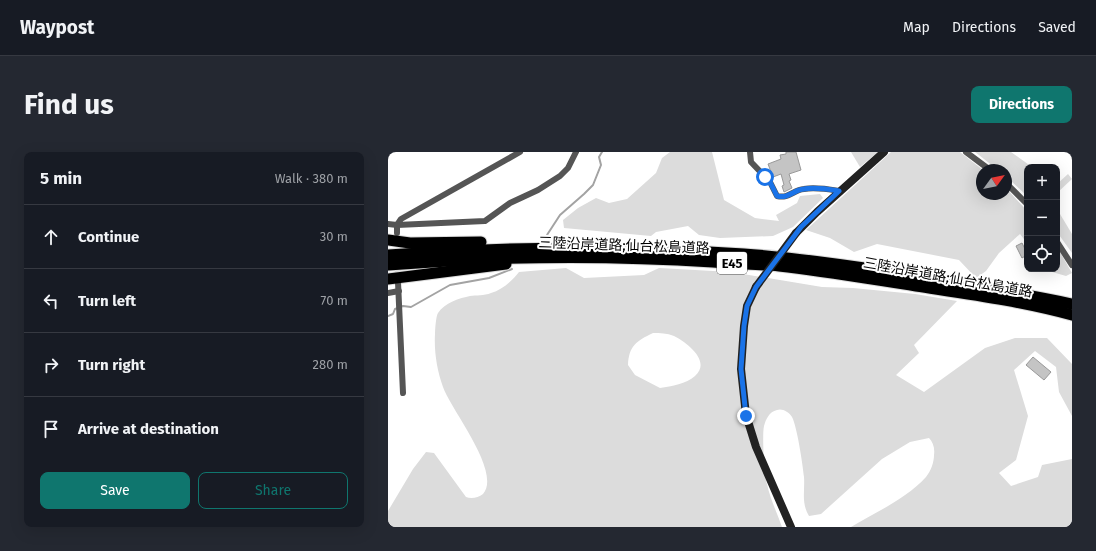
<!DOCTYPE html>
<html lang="en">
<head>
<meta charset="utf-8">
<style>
  body { margin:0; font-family:"Fira Sans","Noto Sans JP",sans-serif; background:#242831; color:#f1f3f6 }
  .controls { position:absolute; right:12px; top:12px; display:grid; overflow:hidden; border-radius:8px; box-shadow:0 4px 16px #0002 }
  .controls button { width:36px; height:36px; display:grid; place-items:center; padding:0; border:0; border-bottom:1px solid #363941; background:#171b24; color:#f1f3f6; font:20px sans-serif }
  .compass { position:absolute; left:588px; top:12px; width:36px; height:36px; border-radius:50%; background:#171b24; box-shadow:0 4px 16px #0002; rotate:57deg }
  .stop { position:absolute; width:12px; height:12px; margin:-9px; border:3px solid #1a73e8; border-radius:50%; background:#fff }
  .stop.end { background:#1a73e8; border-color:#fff; box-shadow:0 1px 4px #0008 }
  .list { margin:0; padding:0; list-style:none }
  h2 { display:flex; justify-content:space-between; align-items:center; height:52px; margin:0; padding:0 16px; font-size:17px }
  h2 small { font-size:13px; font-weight:400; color:#9ea1a6 }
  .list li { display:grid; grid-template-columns:26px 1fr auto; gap:12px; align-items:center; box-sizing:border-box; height:64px; padding:0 16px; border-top:1px solid #363941 }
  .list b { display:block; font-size:15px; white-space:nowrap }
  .list em { font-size:13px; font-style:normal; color:#9ea1a6 }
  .actions { display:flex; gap:8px; padding:12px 16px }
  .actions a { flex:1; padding:9px 0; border:1px solid #0f766e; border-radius:8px; text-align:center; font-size:14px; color:#0f766e }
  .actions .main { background:#0f766e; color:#fff }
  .icon { flex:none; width:22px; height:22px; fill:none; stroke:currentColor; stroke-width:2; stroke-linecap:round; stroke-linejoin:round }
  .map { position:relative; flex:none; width:684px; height:375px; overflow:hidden; border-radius:8px }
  header { display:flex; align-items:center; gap:24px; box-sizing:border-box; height:56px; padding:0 20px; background:#171b24; border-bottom:1px solid #363941 }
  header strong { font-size:19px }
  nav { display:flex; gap:22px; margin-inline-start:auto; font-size:14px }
  .intro { display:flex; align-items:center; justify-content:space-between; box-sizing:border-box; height:96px; padding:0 24px }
  h1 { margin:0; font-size:28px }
  .button { padding:10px 18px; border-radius:8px; background:#0f766e; color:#fff; font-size:14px; font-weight:700 }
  main { display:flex; gap:24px; padding:0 24px }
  aside { flex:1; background:#171b24; border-radius:8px; box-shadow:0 4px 16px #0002 }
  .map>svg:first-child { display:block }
  .green { fill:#dcdcdc; fill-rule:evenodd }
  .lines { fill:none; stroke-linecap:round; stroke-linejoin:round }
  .stream { stroke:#a3a3a3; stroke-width:2 }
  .building { fill:#c4c4c4; stroke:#999 }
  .street-tunnel { stroke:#d9d9d9; stroke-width:6; stroke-dasharray:6 3; stroke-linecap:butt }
  .highway-casing { stroke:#dbdbdb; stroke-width:13 }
  .street { stroke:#555; stroke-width:6 }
  .secondary { stroke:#222; stroke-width:8 }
  .highway { stroke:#000; stroke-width:11 }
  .secondary-bridge { stroke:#222; stroke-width:8 }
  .route { stroke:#1a73e8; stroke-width:5 }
  .labels { text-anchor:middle; stroke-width:4; stroke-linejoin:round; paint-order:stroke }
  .shield { fill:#fff; stroke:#4c4c4c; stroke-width:1 }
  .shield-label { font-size:13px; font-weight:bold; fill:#000 }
  .street-label { font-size:14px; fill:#000; stroke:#fff }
</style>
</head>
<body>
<header>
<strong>Waypost</strong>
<nav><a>Map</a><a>Directions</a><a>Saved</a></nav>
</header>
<div class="intro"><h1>Find us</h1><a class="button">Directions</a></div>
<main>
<aside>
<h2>5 min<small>Walk · 380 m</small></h2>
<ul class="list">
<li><svg class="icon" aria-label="ahead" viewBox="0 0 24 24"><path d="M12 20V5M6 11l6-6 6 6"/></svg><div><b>Continue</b></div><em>30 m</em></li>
<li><svg class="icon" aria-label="left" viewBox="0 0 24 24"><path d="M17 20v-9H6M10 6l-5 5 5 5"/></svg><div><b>Turn left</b></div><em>70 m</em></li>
<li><svg class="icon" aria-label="right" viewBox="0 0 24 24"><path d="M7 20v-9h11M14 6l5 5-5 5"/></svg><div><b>Turn right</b></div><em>280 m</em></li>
<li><svg class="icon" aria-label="arrive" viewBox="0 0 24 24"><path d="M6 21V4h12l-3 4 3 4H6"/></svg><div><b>Arrive at destination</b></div></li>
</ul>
<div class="actions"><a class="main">Save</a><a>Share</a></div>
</aside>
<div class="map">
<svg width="684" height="375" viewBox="0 0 684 375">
  <rect width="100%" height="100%" fill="#fff"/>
  <g class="green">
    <polygon points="282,0 324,0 336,48 367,66 391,69 388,63 409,51 412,44 432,42 435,46 405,75 385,84 332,86 311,83 300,74 268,80 263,84 176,76 175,68 190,56 208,46 221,51 239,47 268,21 274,6"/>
    <polygon points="463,0 490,0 472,15"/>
    <polygon points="503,0 572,0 595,18 594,18 594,42 618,42 618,36 639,59 639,91 632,82 611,101 598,119 588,126 571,108 489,92 466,100 442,86 418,78"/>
    <polygon points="587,0 623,0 644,15 639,15 639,44 618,24 618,18 610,18"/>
    <polygon points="680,22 684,27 669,41 669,32"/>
    <polygon points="669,57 684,82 684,101 669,80"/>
    <polygon points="669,95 684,121 678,124 654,117 669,117"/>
    <path d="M 178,116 L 196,126 L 256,123 L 271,116 L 343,120 L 434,135 L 465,136 L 527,142 L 569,149 L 526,193 L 531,201 L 508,223 L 536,240 L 597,196 L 627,186 L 659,186 L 684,212 L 684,264 L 671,240 L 668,215 L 647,199 L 626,218 L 640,264 L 628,308 L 611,321 L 623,334 L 650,325 L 654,313 L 684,307 L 684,375 L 463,375 C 488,360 518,347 538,325 C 543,319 546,310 546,303 C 547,296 545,290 541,286 L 522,290 L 494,307 L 433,362 L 421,364 C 413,351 417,339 416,325 C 415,314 409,274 404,265 C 401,260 394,256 389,258 C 381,260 378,267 376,274 C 374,283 376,322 379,332 C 382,346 389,361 394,375 L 0,375 L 0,359 L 25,317 L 38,300 L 46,301 L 78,345 C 83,347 90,346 95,342 C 114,320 63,258 55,235 C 49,218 46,200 47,182 C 47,177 48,164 50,161 C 56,151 72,146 82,144 C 88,143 96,144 103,141 C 114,138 124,129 131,120 ZM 265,181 C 272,181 279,181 286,184 C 298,190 324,209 307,224 C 298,232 284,234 272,236 L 247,223 L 240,213 C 241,194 248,189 265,181 Z"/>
  </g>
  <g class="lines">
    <g class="stream">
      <polyline points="157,86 172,63 196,42 205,33 213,13 211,5 214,0"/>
      <polyline points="0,164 5,162 7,157 15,154 23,155 62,133 101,126 124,117"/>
    </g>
  </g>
  <g class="building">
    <polygon points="398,0 408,0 413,18 401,22 403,28 401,29 404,36 396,40 394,34 396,33 393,22 385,25 380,12 393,7 392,3 398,2"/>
    <polygon points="634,91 639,101 639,103 634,106 628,94"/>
    <polygon points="645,205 663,220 656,228 638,213"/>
  </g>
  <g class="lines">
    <polyline class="street-tunnel" points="9,88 10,129"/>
    <defs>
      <g id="highway">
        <polyline points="0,88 22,91 93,90"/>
        <path d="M 0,103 C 119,94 236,94 356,102 C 403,105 450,112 497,119 C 559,129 622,139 684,152"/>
        <path d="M 0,113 C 108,104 216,103 325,110 C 347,112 369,112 391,114 C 436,119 482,127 528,134 C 580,142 633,149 684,163"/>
        <polyline points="0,127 118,112"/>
      </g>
    </defs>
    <use href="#highway" class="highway-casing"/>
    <g class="street">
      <path d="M 362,0 L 363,10 L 382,30 L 389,44 C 401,47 405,38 416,37 C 428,35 439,37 451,39"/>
      <polyline points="578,0 602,18"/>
      <polyline points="618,31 639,52"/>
      <polyline points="0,72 9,73 97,69 122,51 150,38 172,24 180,16 188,0"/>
      <polyline points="9,81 9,73 13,67 132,0"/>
      <polyline points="669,90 684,113"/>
      <polyline points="10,130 15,241"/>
      <polyline points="0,141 11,139"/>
    </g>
    <g class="secondary">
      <polyline points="408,81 429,60 496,0"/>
      <polyline points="368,135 359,154 356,174 353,217 358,263 368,295 403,375"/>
    </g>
    <use href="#highway" class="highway"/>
    <polyline class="secondary-bridge" points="368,135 408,81"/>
  </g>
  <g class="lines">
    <path class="route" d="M 358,264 L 353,217 L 356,174 L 359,154 L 368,135 L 413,75 L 451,39 C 439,37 428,35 416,37 C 405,38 401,47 389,44 L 382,30 L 377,25"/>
  </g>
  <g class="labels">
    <rect class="shield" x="329" y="100" width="30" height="22" rx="3"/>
    <g class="shield-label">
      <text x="344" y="116">E45</text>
    </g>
    <g class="street-label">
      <text transform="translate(236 93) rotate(2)" y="5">三陸沿岸道路;仙台松島道路</text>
      <text transform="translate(560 125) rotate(10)" y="5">三陸沿岸道路;仙台松島道路</text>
    </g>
  </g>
</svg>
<div class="controls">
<button>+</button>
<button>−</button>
<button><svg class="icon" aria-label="locate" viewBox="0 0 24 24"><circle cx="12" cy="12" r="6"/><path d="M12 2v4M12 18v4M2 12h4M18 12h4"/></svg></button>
</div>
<svg class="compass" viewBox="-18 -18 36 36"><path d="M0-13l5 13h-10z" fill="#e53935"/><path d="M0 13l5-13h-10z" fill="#9ea1a6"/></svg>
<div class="stop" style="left:377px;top:25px"></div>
<div class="stop end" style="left:358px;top:264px"></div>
</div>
</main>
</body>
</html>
